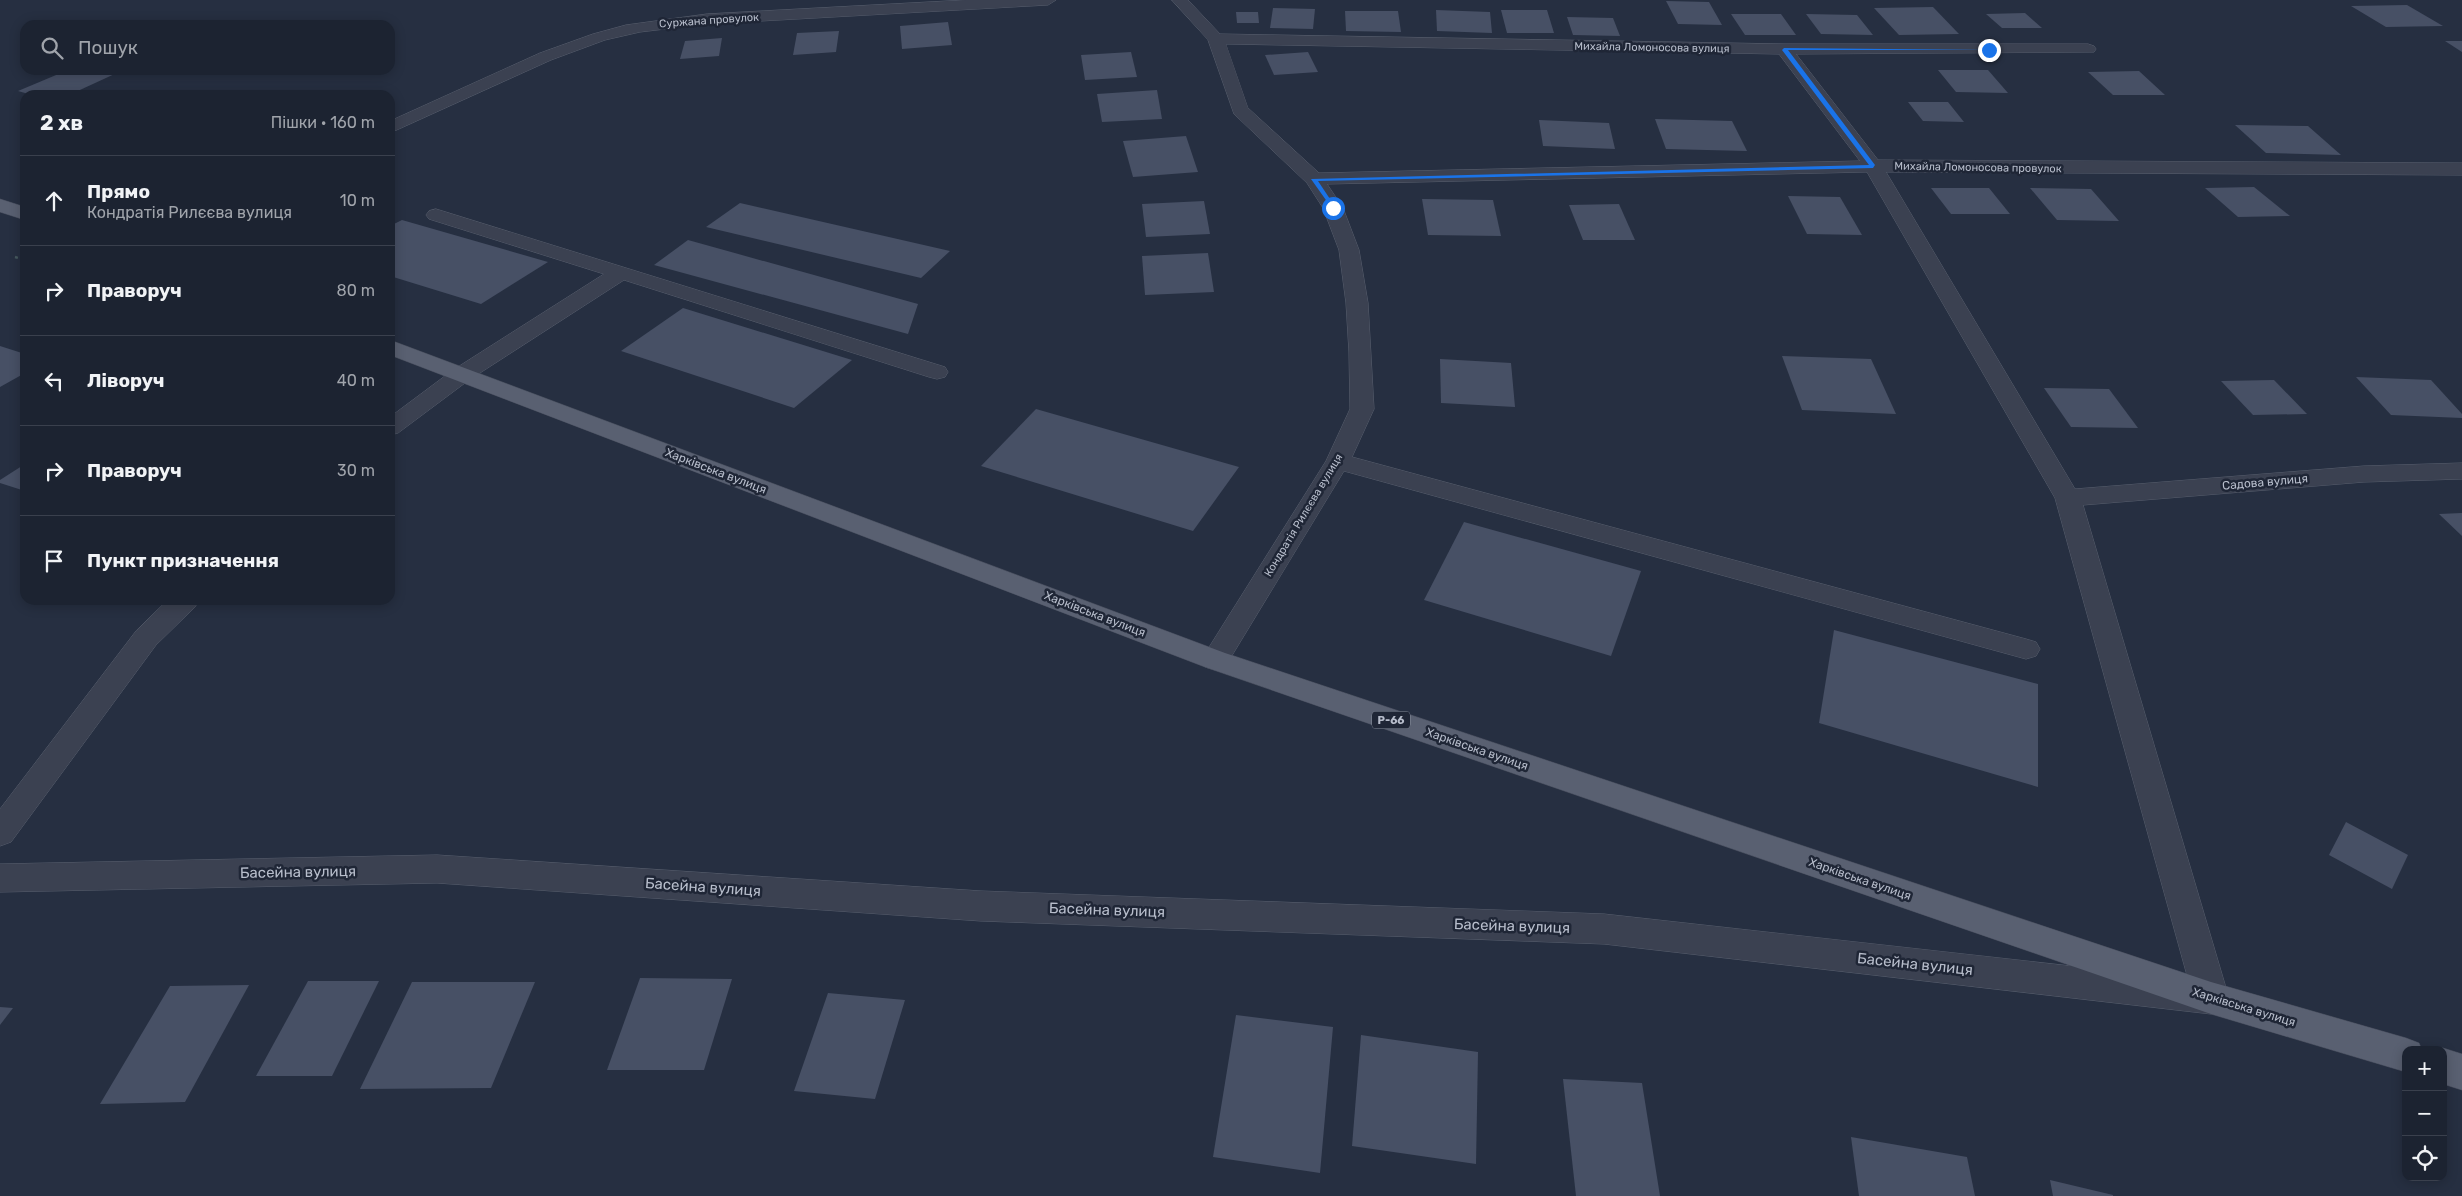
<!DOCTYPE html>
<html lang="uk">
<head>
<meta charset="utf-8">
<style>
  body { margin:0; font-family:Rubik,sans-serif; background:#292f3d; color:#f1f3f6 }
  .controls { position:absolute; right:15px; bottom:15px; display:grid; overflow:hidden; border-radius:10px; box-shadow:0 2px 12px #0003 }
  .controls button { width:45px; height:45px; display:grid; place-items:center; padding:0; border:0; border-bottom:1px solid #3a404d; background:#1c2331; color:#f1f3f6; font:25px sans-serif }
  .stop { position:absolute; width:15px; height:15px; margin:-11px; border:4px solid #1a73e8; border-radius:50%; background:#fff }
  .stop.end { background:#1a73e8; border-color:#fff; box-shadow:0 1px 5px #0008 }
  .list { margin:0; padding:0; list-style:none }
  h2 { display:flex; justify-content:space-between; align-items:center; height:65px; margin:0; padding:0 20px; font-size:21px }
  h2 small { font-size:16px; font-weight:400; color:#a0a4ab }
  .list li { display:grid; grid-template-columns:32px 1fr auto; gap:15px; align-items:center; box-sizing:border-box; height:90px; padding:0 20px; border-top:1px solid #3a404d }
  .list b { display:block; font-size:19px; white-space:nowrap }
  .list p { margin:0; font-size:16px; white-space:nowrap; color:#a0a4ab }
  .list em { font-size:16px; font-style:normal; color:#a0a4ab }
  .icon { flex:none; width:28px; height:28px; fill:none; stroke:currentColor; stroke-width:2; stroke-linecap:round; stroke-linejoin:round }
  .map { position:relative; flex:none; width:2462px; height:1196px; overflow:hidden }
  .search { position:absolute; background:#1c2331; box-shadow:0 2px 12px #0003; left:20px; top:20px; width:375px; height:55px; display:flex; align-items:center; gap:12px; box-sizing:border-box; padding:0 18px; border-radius:15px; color:#a0a4ab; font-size:19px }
  .panel { position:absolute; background:#1c2331; box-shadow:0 2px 12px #0003; left:20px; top:90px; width:375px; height:515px; border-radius:15px }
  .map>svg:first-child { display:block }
  .building { fill:#475065 }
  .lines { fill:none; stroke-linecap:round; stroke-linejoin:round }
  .minor-casing { stroke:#585f6e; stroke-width:1 }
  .major-casing { stroke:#444a5a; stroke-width:1 }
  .path { stroke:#47595f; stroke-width:2.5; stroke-dasharray:3 3; stroke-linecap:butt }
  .minor { fill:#3b4151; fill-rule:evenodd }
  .major { fill:#596071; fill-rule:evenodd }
  .route { fill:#1a73e8 }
  .labels { text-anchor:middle; stroke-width:5; stroke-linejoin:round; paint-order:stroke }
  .far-street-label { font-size:11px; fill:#b7bdcb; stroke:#1f2636 }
  .shield { fill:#1f2636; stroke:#89909e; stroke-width:1 }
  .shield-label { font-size:11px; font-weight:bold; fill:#b7bdcb }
  .street-label { font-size:12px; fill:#b7bdcb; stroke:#1f2636 }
  .near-street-label { font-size:15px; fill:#b7bdcb; stroke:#1f2636 }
</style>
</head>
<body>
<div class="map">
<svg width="2462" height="1196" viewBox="0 0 2462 1196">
  <rect width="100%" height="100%" fill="#262f41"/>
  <g class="building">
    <polygon points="1666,1 1709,2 1722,25 1678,24"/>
    <polygon points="2407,5 2443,26 2386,27 2351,6"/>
    <polygon points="1933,7 1959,34 1899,35 1874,8"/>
    <polygon points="1273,8 1315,9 1313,29 1270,28"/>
    <polygon points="1436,10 1490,12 1492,33 1437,31"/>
    <polygon points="1501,10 1547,10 1554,33 1507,33"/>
    <polygon points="1345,11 1398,11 1401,32 1346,31"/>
    <polygon points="1236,12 1258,12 1259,23 1237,23"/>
    <polygon points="2025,13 2042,28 2002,28 1986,14"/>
    <polygon points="1731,14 1781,14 1796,35 1745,35"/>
    <polygon points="1806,14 1857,15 1873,35 1821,34"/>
    <polygon points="1567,17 1613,18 1620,36 1573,35"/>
    <polygon points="948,22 952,45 902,49 900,26"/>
    <polygon points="839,31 836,52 793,55 797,33"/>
    <polygon points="722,38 719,56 680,59 685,41"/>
    <polygon points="2445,41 2462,41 2462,52"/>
    <polygon points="1131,52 1137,77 1085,80 1081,55"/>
    <polygon points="1308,52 1318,72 1274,75 1265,55"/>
    <polygon points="68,70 119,72 69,95 32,95 18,91"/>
    <polygon points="1938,70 1988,70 2008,93 1956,92"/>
    <polygon points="2139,71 2165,95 2113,95 2088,72"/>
    <polygon points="1157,90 1162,119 1102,122 1097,94"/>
    <polygon points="1908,102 1948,102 1964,122 1923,121"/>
    <polygon points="1655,119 1732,121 1747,151 1666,149"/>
    <polygon points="1539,120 1609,123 1615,149 1543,146"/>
    <polygon points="2235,125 2308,126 2341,155 2266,153"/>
    <polygon points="1186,136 1198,172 1133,177 1123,141"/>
    <polygon points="2254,187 2290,216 2238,217 2205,188"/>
    <polygon points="1931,188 1989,188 2010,214 1951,214"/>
    <polygon points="2030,188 2091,189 2119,221 2057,220"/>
    <polygon points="1788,196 1840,197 1862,235 1807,234"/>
    <polygon points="1422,199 1493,200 1501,236 1428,235"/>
    <polygon points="1204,201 1210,234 1146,237 1142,204"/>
    <polygon points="740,203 950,251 921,278 706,227"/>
    <polygon points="1619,204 1635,240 1583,240 1569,205"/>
    <polygon points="402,220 548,262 481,304 390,276 390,226"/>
    <polygon points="688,240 918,304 908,334 654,265"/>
    <polygon points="1208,253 1214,292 1145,295 1142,256"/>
    <polygon points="683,308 852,360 794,408 621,351"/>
    <polygon points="0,346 25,354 25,373 0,387"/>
    <polygon points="1782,356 1871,359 1896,414 1802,410"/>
    <polygon points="1440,359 1511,363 1515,407 1441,403"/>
    <polygon points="2356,377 2431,380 2462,414 2462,418 2391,415"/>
    <polygon points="2274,380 2307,414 2253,415 2221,381"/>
    <polygon points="2044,388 2109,389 2138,428 2071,427"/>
    <polygon points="1036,409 1239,467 1193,531 981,466"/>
    <polygon points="25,464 25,491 0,483 0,480"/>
    <polygon points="2462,513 2462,536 2439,514"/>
    <polygon points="1464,522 1641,571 1611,656 1424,600"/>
    <polygon points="1834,630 2038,684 2038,787 1819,723"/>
    <polygon points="2346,822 2408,855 2392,889 2329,855"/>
    <polygon points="640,978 732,979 704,1070 607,1070"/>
    <polygon points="308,981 379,981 332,1076 256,1076"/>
    <polygon points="412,982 535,982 491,1088 360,1089"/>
    <polygon points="249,985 185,1102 100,1104 170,986"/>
    <polygon points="828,993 905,1000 875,1099 794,1091"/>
    <polygon points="0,1007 13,1008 0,1025"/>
    <polygon points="1236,1015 1333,1027 1320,1173 1213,1157"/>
    <polygon points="1361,1035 1478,1052 1476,1164 1352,1146"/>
    <polygon points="1563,1079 1642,1083 1660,1196 1576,1196"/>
    <polygon points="1851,1137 1967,1157 1975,1196 1859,1196"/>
    <polygon points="2050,1180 2113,1195 2113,1196 2053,1196"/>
  </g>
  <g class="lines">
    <defs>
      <g id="minor">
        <polygon points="966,0 1056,0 1048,5 707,24 640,32 605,40 551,60 390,133 390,121 540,53 593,34 626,25 707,14"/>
        <path d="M 1172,0 L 1188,0 L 1220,34 L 1784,44 L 2088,44 L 2094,46 L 2096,49 L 2094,52 L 1796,54 L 1878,160 L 2462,163 L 2462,175 L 1886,172 L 2075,489 L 2364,466 L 2462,463 L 2462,479 L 2364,482 L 2083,505 L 2229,998 L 2224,1009 L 2211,1014 L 1604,944 L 981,921 L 437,883 L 0,892 L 0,864 L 437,855 L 981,891 L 1604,914 L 2188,979 L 2055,498 L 1867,172 L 1327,184 L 1343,208 L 1359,250 L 1368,303 L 1374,409 L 1352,457 L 2026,639 L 2036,642 L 2040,649 L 2036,656 L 2026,659 L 1344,471 L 1225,667 L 1215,670 L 1205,667 L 1201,660 L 1326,461 L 1350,409 L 1349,352 L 1346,303 L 1339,250 L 1323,208 L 1307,183 L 1234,114 L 1208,40 ZM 1226,44 L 1779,54 L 1860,161 L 1319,173 L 1248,108 Z"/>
        <polygon points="436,209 945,367 948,372 945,377 937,379 929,377 624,280 469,380 398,433 390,435 390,417 453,370 604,274 429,219 426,215 429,211"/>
        <polygon points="168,600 199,600 195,607 156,645 11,842 0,846 0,809 136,631"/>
      </g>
      <g id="major">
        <polygon points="0,199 25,207 25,220 0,212"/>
        <polygon points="390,340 1225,653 2211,982 2406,1038 2419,1043 2422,1050 2406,1050 2406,1072 2211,1014 1205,667 390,355"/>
        <polygon points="2443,1048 2462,1054 2462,1090 2443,1084 2443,1050 2440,1050"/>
      </g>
    </defs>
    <use href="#minor" class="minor-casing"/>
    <use href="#major" class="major-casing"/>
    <polyline class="path" points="15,257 25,260"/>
    <use href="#minor" class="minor"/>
    <use href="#major" class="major"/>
  </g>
  <polygon class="route" points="1784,48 1991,50 1788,50 1875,165 1873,168 1318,181 1336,208 1333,210 1311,179 1869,165 1782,50"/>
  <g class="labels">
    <g class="far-street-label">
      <text transform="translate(709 20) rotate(-4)" y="4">Суржана провулок</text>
      <text transform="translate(1652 47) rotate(1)" y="4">Михайла Ломоносова вулиця</text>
      <text transform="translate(1978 167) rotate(1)" y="4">Михайла Ломоносова провулок</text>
      <text transform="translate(1303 515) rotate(-59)" y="4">Кондратія Рилєєва вулиця</text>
    </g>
    <rect class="shield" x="1372" y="711.5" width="38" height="17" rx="4"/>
    <g class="shield-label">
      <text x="1391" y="724">Р-66</text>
    </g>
    <g class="street-label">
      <text transform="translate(716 471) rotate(21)" y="4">Харківська вулиця</text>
      <text transform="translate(2265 482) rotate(-5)" y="4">Садова вулиця</text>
      <text transform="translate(1095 614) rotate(21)" y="4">Харківська вулиця</text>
      <text transform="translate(1477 749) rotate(19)" y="4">Харківська вулиця</text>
      <text transform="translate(1860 879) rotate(19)" y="4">Харківська вулиця</text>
      <text transform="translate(2244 1007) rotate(17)" y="4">Харківська вулиця</text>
    </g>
    <g class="near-street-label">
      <text transform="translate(298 872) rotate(-1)" y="5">Басейна вулиця</text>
      <text transform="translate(703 887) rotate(4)" y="5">Басейна вулиця</text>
      <text transform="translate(1107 910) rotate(2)" y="5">Басейна вулиця</text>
      <text transform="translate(1512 926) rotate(2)" y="5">Басейна вулиця</text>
      <text transform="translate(1915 964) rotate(6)" y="5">Басейна вулиця</text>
    </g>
  </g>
</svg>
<div class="controls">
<button>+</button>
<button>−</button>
<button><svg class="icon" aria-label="locate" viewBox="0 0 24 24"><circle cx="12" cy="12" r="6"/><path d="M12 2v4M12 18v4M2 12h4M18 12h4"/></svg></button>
</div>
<div class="stop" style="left:1333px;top:208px"></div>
<div class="stop end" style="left:1989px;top:50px"></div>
<div class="search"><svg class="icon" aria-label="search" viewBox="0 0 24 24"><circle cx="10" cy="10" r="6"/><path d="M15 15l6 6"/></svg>Пошук</div>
<section class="panel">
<h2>2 хв<small>Пішки · 160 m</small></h2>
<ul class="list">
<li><svg class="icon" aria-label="ahead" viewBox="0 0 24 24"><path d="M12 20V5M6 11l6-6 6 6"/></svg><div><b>Прямо</b><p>Кондратія Рилєєва вулиця</p></div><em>10 m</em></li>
<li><svg class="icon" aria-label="right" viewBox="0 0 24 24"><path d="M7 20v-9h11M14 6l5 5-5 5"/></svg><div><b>Праворуч</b></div><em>80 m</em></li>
<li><svg class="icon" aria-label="left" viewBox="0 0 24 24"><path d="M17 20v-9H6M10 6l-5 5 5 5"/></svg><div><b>Ліворуч</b></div><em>40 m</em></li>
<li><svg class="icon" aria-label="right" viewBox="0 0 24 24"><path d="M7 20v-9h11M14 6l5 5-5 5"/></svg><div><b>Праворуч</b></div><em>30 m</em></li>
<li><svg class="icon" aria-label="arrive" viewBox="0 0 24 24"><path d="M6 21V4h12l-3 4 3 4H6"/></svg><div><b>Пункт призначення</b></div></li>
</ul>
</section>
</div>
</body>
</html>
